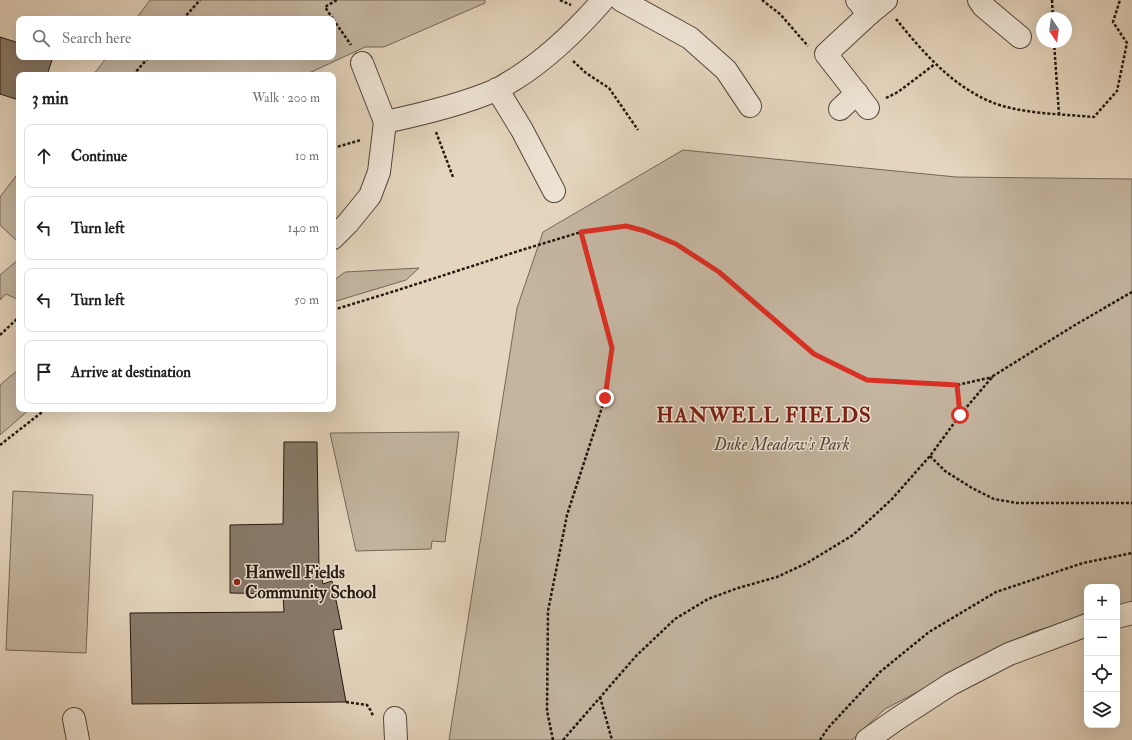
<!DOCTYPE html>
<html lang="en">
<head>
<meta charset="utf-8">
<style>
  body { margin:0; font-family:"IM FELL Double Pica",serif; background:#f2f2f2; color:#202124 }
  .controls { position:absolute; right:12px; bottom:12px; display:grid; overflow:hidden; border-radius:8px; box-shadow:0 4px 16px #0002 }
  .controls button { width:36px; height:36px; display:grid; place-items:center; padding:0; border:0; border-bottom:1px solid #e0e0e0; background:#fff; color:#202124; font:20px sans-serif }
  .compass { position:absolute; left:1036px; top:12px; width:36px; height:36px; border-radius:50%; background:#fff; box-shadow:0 4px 16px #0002; rotate:167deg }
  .stop { position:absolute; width:12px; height:12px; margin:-9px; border:3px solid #d93025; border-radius:50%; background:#fff }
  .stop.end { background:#d93025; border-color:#fff; box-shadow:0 1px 4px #0008 }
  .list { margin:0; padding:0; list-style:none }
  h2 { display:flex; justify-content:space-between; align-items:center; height:52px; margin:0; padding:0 16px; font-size:17px }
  h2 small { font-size:13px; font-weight:400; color:#757577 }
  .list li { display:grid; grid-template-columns:26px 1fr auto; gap:12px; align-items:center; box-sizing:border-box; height:64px; margin:0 8px 8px; padding:0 8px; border:1px solid #e0e0e0; border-radius:8px }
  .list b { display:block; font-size:15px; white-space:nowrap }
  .list em { font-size:13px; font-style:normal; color:#757577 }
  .icon { flex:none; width:22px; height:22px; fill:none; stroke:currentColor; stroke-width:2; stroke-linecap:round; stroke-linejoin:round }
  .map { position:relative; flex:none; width:1132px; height:740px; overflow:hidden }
  .search { position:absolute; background:#fff; box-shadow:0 4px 16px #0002; left:16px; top:16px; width:320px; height:44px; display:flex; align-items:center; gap:10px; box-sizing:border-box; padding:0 14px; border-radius:8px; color:#757577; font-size:15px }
  .panel { position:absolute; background:#fff; box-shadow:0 4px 16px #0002; left:16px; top:72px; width:320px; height:340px; border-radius:8px }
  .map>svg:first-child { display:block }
  .green { fill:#c4b5a0; stroke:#746658 }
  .building { fill:#887a6a; stroke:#24180f }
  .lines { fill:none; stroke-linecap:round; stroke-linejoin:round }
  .minor-casing { stroke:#54473b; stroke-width:24 }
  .path { stroke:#24180f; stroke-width:2.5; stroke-dasharray:3 2; stroke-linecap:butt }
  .minor { stroke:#eee4d5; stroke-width:22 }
  .route { stroke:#d93025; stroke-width:5 }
  .poi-dot { fill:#8f2418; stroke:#eee4d5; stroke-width:1.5 }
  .labels { text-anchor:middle; stroke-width:3; stroke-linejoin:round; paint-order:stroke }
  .park-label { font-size:17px; font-style:italic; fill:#54473a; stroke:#eee4d5 }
  .poi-label { font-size:17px; font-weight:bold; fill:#24180f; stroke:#eee4d5; text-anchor:start }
  .district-label { font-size:21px; font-weight:bold; letter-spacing:1px; fill:#7a1f14; stroke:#eee4d5 }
</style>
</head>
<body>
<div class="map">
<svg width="1132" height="740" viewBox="0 0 1132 740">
  <rect width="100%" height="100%" fill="#e5d5be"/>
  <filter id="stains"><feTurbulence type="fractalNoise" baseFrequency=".005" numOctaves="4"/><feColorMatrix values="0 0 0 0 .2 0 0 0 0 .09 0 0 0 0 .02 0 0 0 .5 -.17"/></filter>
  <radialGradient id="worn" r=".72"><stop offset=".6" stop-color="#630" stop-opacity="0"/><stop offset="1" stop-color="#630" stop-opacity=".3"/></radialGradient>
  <g class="green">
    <polygon points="150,0 485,0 485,3 384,47 365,47 305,75 93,75 107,57 333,57 333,19 136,19"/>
    <polygon points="683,150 956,177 1132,179 1132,604 1117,608 1117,587 1087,587 1087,616 1032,632 885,709 852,740 449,740 517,308 543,232"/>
    <polygon points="19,172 19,243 0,225 0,197"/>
    <polygon points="19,259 19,300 6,294 0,300 0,275"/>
    <polygon points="419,268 406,280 333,302 333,281 345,272"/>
    <polygon points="19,369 19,409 30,409 0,435 0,385"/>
    <polygon points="459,432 445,542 432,541 431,549 356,551 330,433"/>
    <polygon points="13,491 93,495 86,653 6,650"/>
  </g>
  <g class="building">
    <polygon points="0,37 19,43 19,57 53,57 47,75 19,75 19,100 0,94"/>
    <polygon points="284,442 317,442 319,567 323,584 332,581 342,629 333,630 346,702 132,704 130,613 284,612 283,594 230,593 230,525 283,524"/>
  </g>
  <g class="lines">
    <defs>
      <g id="minor">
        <polyline points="621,0 690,38 726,70 750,106"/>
        <polyline points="857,0 869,14"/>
        <polyline points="979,0 983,6 1020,37"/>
        <polyline points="497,89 522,130 554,191"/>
        <polyline points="868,108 826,54 869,14 886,0"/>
        <polyline points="840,109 857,93"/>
        <path d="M 385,122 C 423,114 461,105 496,90 C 503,87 509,82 515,79 C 548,58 577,30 603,0"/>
        <polyline points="333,238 348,223 370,196 379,172 385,122 362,63"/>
        <polyline points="1117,617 1132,613"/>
        <polyline points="395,718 396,740"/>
        <polyline points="74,719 78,740"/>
        <polyline points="867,740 897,719 951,684 1009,654 1087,625"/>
      </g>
    </defs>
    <use href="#minor" class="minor-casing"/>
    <g class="path">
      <polyline points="560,0 571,5"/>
      <polyline points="762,0 780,14 808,46"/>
      <polyline points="1052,0 1053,18"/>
      <polyline points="183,19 200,0"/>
      <polyline points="333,19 351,45"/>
      <polyline points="333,19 325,7 337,0"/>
      <path d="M 896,19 C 922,51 950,84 989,101 C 1018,114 1062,114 1094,117 L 1117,91 L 1127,43 L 1113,22 L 1120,0"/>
      <polyline points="1054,42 1059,114"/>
      <polyline points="573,61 586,73 609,88 638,130"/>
      <polyline points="133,75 149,57"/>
      <polyline points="886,98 898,92 935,64"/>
      <polyline points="436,132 453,177"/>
      <polyline points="333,148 361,140"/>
      <polyline points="333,310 395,291 525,249 581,232 626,226 645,231 676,244 719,272 814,354 867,380 957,385 993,377"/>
      <polyline points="0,335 19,317"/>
      <polyline points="957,385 960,415"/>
      <polyline points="0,445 46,409"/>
      <polyline points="930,456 945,471 972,488 994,499 1017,503 1132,503"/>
      <polyline points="600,697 612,740"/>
      <polyline points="346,702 367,705 371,711 373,716"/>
      <polyline points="553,740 547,711 548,611 567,515 605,398 612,348 581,232"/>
      <polyline points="563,740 636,656 675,619 708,599 738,588 777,577 807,563 853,535 891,500 930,456 960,415 993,376 1075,325 1132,292"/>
      <polyline points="820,740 828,728 880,672 929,632 996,592 1083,563 1132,553"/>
    </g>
    <use href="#minor" class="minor"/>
  </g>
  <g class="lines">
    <polyline class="route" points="605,398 612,348 581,232 626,226 645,231 676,244 719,272 814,354 867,380 957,385 960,415"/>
  </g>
  <circle class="poi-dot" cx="237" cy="582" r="4"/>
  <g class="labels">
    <g class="park-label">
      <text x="782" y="450">Duke Meadow's Park</text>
    </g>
    <g class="poi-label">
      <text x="245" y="578">Hanwell Fields<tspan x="245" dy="20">Community School</tspan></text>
    </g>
    <g class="district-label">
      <text x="764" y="422">HANWELL FIELDS</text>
    </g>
  </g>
  <rect width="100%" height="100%" filter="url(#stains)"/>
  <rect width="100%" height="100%" fill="url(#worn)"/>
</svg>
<div class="controls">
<button>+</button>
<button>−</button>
<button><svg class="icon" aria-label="locate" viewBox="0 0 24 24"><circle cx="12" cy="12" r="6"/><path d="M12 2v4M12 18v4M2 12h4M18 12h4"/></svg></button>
<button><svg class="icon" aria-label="layers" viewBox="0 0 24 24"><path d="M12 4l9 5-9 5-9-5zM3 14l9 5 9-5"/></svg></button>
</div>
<svg class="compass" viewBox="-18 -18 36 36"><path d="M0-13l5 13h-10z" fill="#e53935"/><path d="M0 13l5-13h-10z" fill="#757577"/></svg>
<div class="stop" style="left:960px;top:415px"></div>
<div class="stop end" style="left:605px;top:398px"></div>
<div class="search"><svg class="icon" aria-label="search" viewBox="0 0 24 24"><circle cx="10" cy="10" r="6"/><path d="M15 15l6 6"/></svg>Search here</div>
<section class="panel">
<h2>3 min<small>Walk · 200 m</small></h2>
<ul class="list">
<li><svg class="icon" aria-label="ahead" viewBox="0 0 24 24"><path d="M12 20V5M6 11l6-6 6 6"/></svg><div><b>Continue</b></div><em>10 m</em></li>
<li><svg class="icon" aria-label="left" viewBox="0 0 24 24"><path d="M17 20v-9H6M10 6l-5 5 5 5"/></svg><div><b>Turn left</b></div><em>140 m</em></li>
<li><svg class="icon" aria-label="left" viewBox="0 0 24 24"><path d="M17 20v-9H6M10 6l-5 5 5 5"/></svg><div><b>Turn left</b></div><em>50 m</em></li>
<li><svg class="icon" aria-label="arrive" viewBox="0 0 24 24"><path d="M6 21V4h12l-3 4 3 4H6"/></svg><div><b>Arrive at destination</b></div></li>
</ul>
</section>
</div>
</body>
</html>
